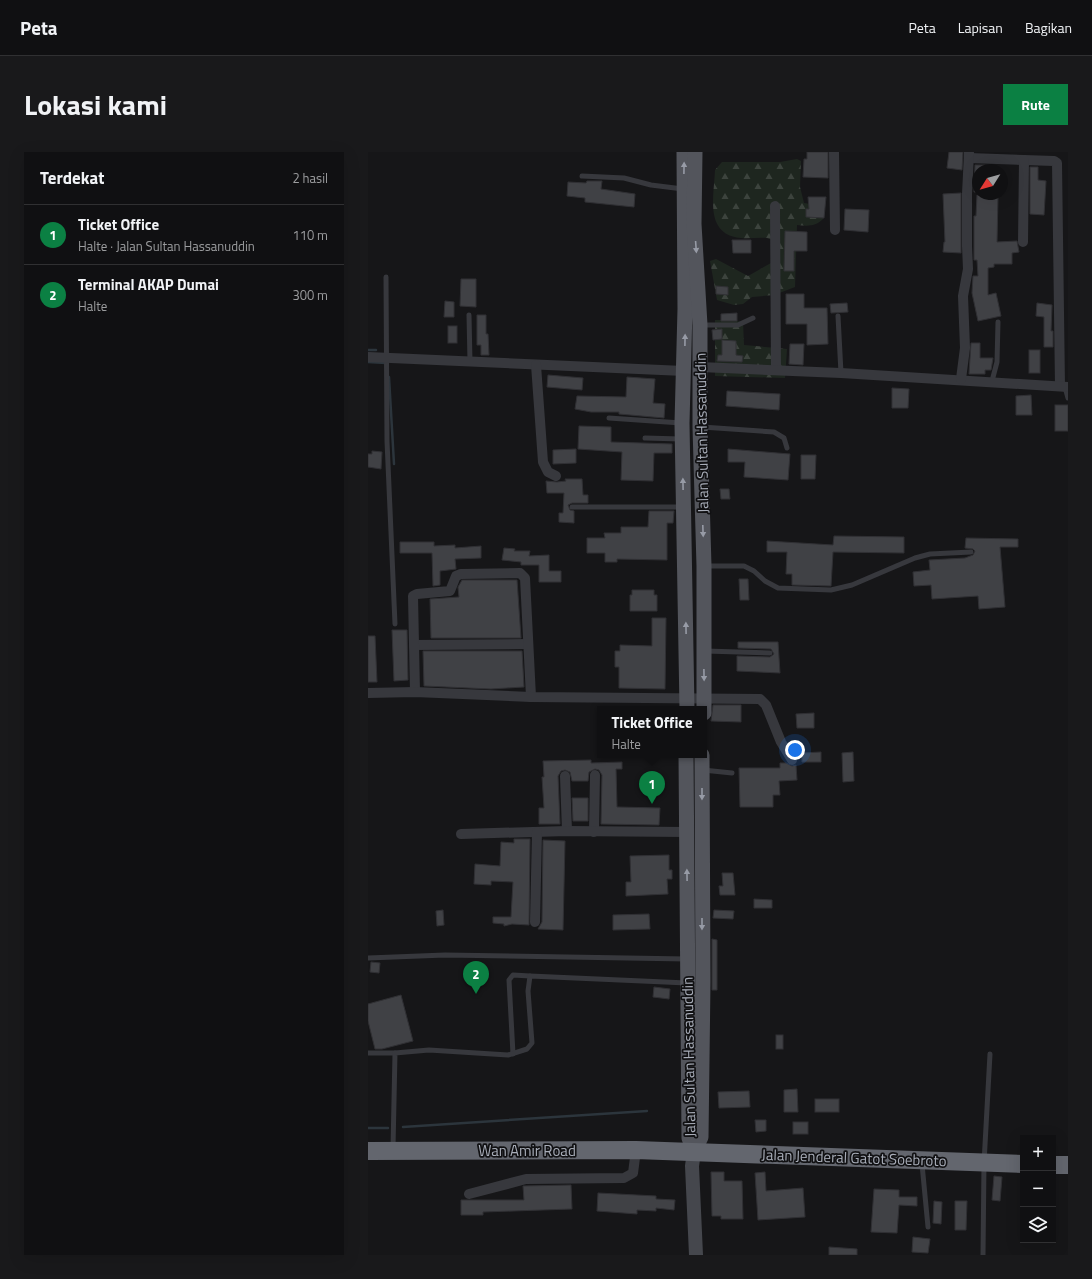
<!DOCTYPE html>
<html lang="id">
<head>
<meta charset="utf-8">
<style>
  body { margin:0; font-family:"Titillium Web",sans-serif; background:#19191b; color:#f1f3f6 }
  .controls { position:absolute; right:12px; bottom:12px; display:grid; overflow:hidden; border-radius:0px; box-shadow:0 4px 16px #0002 }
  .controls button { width:36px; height:36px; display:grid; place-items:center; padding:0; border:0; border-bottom:1px solid #303032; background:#101012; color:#f1f3f6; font:20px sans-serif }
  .compass { position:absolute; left:604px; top:12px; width:36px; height:36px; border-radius:50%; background:#101012; box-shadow:0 4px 16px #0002; rotate:233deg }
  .you { position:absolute; left:427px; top:598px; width:14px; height:14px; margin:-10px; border:3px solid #fff; border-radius:50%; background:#1a73e8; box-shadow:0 0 0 6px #1a73e833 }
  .badge { display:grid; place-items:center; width:26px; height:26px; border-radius:50%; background:#0b8043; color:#fff; font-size:13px; font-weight:700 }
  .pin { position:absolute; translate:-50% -33px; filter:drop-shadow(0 1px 2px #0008) }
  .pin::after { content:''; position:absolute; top:21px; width:14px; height:12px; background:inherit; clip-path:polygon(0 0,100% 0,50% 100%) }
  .popup { position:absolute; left:229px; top:554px; width:110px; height:52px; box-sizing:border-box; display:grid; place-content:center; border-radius:0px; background:#101012; filter:drop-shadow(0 1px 3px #0005); font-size:13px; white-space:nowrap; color:#9c9d9f }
  .popup b { font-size:15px; color:#f1f3f6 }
  .popup::after { content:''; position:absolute; left:50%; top:100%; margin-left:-8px; border:8px solid transparent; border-top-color:#101012 }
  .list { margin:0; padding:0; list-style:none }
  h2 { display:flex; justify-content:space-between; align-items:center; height:52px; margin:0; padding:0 16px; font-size:17px }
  h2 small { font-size:13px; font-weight:400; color:#9c9d9f }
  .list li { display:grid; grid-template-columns:26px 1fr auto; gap:12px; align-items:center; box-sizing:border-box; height:60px; padding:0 16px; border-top:1px solid #303032 }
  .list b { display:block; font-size:15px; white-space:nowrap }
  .list p { margin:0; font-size:13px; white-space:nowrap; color:#9c9d9f }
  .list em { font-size:13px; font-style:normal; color:#9c9d9f }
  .icon { flex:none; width:22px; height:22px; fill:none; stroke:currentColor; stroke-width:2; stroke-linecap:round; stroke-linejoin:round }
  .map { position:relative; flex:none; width:700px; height:1103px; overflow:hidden; border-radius:0px }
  header { display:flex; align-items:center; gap:24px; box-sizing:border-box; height:56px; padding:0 20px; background:#101012; border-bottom:1px solid #303032 }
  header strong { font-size:19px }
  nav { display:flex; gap:22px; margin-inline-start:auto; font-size:14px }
  .intro { display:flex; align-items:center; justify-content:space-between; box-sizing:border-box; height:96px; padding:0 24px }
  h1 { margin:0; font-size:28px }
  .button { padding:10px 18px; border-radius:0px; background:#0b8043; color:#fff; font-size:14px; font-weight:700 }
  main { display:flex; gap:24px; padding:0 24px }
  aside { flex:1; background:#101012; border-radius:0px; box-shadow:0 4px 16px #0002 }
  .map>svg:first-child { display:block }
  .forest { fill:url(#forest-firs) }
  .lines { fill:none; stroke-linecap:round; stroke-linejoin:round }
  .stream { stroke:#2c353c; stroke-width:2.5 }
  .building { fill:#404145; stroke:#303034 }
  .lane { stroke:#37383d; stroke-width:5 }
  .street { stroke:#37383d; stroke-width:10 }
  .secondary { stroke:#45474d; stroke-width:14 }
  .primary { stroke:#53555c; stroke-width:15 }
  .highway { stroke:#63666e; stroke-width:18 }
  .oneway { fill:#979ba6 }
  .labels { text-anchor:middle; stroke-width:3.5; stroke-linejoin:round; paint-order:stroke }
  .street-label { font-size:15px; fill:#a8adb8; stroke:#111113 }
</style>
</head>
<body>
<header>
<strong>Peta</strong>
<nav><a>Peta</a><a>Lapisan</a><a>Bagikan</a></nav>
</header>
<div class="intro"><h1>Lokasi kami</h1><a class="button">Rute</a></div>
<main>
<aside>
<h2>Terdekat<small>2 hasil</small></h2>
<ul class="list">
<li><span class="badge">1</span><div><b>Ticket Office</b><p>Halte · Jalan Sultan Hassanuddin</p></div><em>110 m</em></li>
<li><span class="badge">2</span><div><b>Terminal AKAP Dumai</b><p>Halte</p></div><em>300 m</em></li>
</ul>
</aside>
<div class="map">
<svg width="700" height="1103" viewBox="0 0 700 1103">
  <defs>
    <pattern id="forest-firs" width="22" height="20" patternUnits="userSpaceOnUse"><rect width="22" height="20" fill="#1e261f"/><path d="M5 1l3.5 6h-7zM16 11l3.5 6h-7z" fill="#3c433d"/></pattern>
  </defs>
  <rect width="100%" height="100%" fill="#161618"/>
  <g class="forest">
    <path d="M 429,7 L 433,9 L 432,35 L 436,51 L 449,53 L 455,59 L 455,67 C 447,75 439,74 429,73 L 427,135 L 406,143 L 384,145 L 375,152 L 366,153 L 349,148 L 342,109 L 348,107 L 380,124 L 403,111 L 404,87 C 394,84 384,87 373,86 C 336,82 346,45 347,18 L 354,10 L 412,10 Z"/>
    <polygon points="347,168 362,168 375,170 376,193 419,197 417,226 347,224"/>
  </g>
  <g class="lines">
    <g class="stream">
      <polyline points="0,198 8,198"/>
      <polyline points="0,210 18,211"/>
      <polyline points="21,225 26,312"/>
      <polyline points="35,975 279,959"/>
      <polyline points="0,976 20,976"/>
    </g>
  </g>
  <g class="building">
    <polygon points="439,0 460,0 460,26 435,25 436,7 439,7"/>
    <polygon points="581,0 595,0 594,18 579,16"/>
    <polygon points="607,13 623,13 622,18 610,18 610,40 606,40"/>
    <polygon points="662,15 670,15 670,28 678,29 676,63 662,62"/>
    <polygon points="219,29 234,29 233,37 267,42 266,55 217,50 217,46 199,44 200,30 218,31"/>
    <polygon points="593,41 593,101 575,100 576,90 577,90 575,42"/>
    <polygon points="609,43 630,44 629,90 649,89 651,100 644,101 644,112 626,112 626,115 620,116 620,143 628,141 633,164 610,169 604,141 605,124 610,124 609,108 606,108 606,64 608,64"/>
    <polygon points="440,45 458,45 456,66 438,65 438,57 441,57"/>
    <polygon points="477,57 501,58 500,80 476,78"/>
    <polygon points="417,79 439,80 439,99 426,99 426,119 416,119"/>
    <polygon points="364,88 383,88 383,101 365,101"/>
    <polygon points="93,127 108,127 108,155 92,154"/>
    <polygon points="348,134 360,135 360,143 348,142"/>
    <polygon points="418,142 436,142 436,156 459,156 460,192 439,193 439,172 418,172"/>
    <polygon points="77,149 86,150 86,165 76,165"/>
    <polygon points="479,151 480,160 463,161 462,152"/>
    <polygon points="669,151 684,153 683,179 685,179 685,195 676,195 676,165 668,164"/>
    <polygon points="369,161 369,169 353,169 353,162"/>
    <polygon points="109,163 118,163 118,182 120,182 121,203 113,203 113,193 109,193"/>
    <rect x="80" y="174" width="9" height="17"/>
    <polygon points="354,177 354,187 345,188 344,178"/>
    <polygon points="354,188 368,189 368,203 375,204 374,210 349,209 350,203 354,203"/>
    <polygon points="603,191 612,191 612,206 625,206 623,218 617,218 617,222 601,222"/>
    <polygon points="422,192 436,192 435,213 421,212"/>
    <rect x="661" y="198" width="11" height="23"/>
    <polygon points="180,223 215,226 214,238 179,235"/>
    <polygon points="259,225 287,227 285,251 297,252 296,266 251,262 251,260 223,260 207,257 209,244 258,245"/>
    <polygon points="524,236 541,237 540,256 524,256"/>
    <polygon points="359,239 412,242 411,258 358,254"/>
    <polygon points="663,243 664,263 648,263 648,244"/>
    <rect x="687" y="253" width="13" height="26"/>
    <polygon points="211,274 243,275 243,290 304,292 304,301 286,301 285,329 253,328 254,300 210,297"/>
    <polygon points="208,297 208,311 185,312 185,298"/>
    <polygon points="360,297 422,302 420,328 376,325 377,310 360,310"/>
    <polygon points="4,299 14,300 13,317 0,315 0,302 4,302"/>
    <polygon points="433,303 448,303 447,327 433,327"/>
    <polygon points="197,327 214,327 215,343 220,343 220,351 204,351 200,353 202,358 206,359 206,371 191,370 191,361 195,361 196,341 179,341 178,329 189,330 198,329"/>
    <polygon points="352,337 361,337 362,347 353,347"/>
    <polygon points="281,359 306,359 305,371 299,371 299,408 249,407 249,410 237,410 237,401 219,401 219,386 237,386 236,381 253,381 253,375 280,375"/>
    <polygon points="466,384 536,385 536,401 465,400 463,434 424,433 424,422 418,422 419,400 399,400 399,389 465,393"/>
    <polygon points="598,386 650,387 650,395 632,395 637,455 611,457 610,444 564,447 563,433 546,434 545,420 562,418 561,408 597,406 605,403 607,399 605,397 597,396"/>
    <polygon points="32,390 66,390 66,394 87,393 87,396 113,394 113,406 87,407 88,417 72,419 72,433 65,434 64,401 32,401"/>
    <polygon points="136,396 147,397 146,399 162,399 161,404 181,403 181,419 193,419 193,430 171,430 171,413 153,413 153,410 134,408"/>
    <polygon points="371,427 380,427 381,448 372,448"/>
    <polygon points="149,428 153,486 63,486 62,447 91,445 90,435 94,428"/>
    <polygon points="264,438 286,438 286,443 289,443 289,459 262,459 262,443 264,443"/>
    <polygon points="284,466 298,466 297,537 251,536 251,515 247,515 247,499 252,499 252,493 284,494"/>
    <polygon points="24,478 39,478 40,528 26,529"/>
    <polygon points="0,484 7,484 9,530 0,530"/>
    <polygon points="370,490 410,490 412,521 369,519 369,504 402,505 406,502 403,497 370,496"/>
    <polygon points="55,499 154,499 156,535 123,537 56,534"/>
    <polygon points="345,553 373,553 373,570 343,569"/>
    <polygon points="446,561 446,576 429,576 428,562"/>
    <polygon points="453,600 453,610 434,610 434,601"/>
    <polygon points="485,600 486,629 475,630 474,601"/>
    <polygon points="223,608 223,611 254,610 254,617 248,617 249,655 292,656 291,673 233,672 234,623 231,618 227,617 221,620 220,629 204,629 202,620 197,618 193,619 190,624 192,672 171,672 171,656 176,656 174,625 176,625 175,609"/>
    <polygon points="412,611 418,611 424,614 428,613 429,628 411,629 412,643 405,643 405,655 372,655 371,616 412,616"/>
    <polygon points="204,646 220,646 220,669 205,669"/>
    <polygon points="146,687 162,687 161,773 144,772 136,774 136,772 125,771 125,765 143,765 145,730 123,729 123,733 106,732 107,712 132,714 133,690 146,691"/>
    <polygon points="175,688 197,689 195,778 170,777 174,770"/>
    <polygon points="301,703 301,718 304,718 304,727 299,727 300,742 258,744 258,730 263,730 262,704"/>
    <polygon points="354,721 365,721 367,743 352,743 351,734 355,734"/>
    <polygon points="386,747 404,748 404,756 386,756"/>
    <polygon points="75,758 76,773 69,774 68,759"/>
    <polygon points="346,758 366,759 365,767 345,766"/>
    <polygon points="281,762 282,777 245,778 245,763"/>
    <polygon points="344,787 349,788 349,838 344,838"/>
    <polygon points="3,810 12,811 11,821 2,820"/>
    <polygon points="286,835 302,837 301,847 285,845"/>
    <polygon points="33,843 45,889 14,897 7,897 0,869 0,852"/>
    <rect x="408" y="883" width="7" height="14"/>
    <polygon points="429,937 430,960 416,960 416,938"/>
    <polygon points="381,939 382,955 351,956 350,940"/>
    <rect x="447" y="947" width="24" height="13"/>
    <polygon points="387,968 398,968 398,979 388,980"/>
    <rect x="425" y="970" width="15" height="12"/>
    <polygon points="343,1020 356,1020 356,1029 374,1029 375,1067 353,1067 353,1064 344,1064"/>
    <polygon points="397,1020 398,1039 435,1036 437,1065 390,1068 387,1021"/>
    <polygon points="626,1024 634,1025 632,1049 624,1048"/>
    <polygon points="203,1033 204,1057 115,1060 115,1063 93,1063 93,1048 156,1048 155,1034"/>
    <polygon points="506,1037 531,1038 531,1045 549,1045 549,1054 531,1053 529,1081 503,1080"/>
    <polygon points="230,1041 288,1044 288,1047 307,1048 306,1058 288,1056 288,1059 269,1058 269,1062 229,1059"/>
    <polygon points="566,1049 574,1050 573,1072 565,1071"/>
    <polygon points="587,1049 599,1049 598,1078 587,1078"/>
    <polygon points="545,1085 562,1087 560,1101 544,1100"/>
    <polygon points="461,1095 489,1097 489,1103 461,1103"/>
  </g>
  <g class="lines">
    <g class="lane">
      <polyline points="214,24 256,26 283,33 315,37"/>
      <polyline points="18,125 19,289 27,472"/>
      <polyline points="101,163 102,210"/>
      <polyline points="470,164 473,221"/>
      <polyline points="333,173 370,173 385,166"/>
      <polyline points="624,229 629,210 630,170"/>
      <polyline points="697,235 700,246"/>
      <polyline points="241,266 313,271"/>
      <polyline points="334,275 406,280 416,286 419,296"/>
      <polyline points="277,286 313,287"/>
      <polyline points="204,355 313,355"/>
      <polyline points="338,414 376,414 386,419 397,429 410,436 463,438 484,433 547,406 562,402 603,400"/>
      <polyline points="337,499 402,501"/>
      <polyline points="335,618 364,621"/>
      <polyline points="0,806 77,803 319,807"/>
      <polyline points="0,901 27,901"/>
      <polyline points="145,902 141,828 145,823 162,824"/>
      <polyline points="25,996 27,901 61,898 140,903 159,897 164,891 160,839 162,824 319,831"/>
      <polyline points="554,1012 560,1075"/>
      <polyline points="615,1103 616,1011 622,902"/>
    </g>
    <g class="street">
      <polyline points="466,0 467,78"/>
      <polyline points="601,6 686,9 689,11 692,234"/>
      <polyline points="407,54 408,218"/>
      <polyline points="655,90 656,8"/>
      <polyline points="0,205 316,219"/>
      <polyline points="168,213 175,310 180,320 188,324"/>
      <polyline points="332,215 473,221 700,235"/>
      <polyline points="593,227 597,196 595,144 600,117 599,94 599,42 601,1"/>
      <polyline points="46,493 159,492"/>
      <polyline points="47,540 45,444 49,442 82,439 88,424 93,422 152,421 157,426 163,545"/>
      <polyline points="0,541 47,540 163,545 392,547 398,553 413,590 424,608"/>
      <polyline points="197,624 199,679"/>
      <polyline points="226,680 227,623"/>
      <polyline points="93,682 199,679 318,680"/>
      <polyline points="167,770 169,680"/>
      <polyline points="101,1042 158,1027 256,1026 265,1021 268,998"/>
    </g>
    <polyline class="secondary" points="326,1000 324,1014 328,1103"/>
    <g class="primary">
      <polyline points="316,0 317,157 314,271 319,557"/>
      <polyline points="327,0 326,72 332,173 332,275 336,414 336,561"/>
      <polyline points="318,603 321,986 326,1000 333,985 335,830 334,603"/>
    </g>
    <g class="highway">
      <polyline points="0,999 268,998 655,1012"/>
      <polyline points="685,1013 700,1013"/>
    </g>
  </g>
  <defs><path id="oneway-solid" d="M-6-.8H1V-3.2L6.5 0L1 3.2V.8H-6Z"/></defs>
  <g class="oneway">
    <use href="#oneway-solid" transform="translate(316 16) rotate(-89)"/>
    <use href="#oneway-solid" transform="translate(328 95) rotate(86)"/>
    <use href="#oneway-solid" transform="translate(317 188) rotate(-89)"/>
    <use href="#oneway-solid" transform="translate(315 332) rotate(-91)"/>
    <use href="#oneway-solid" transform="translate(335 379) rotate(88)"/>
    <use href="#oneway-solid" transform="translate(318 476) rotate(-91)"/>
    <use href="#oneway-solid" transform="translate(336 523) rotate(89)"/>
    <use href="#oneway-solid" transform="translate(334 642) rotate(90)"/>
    <use href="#oneway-solid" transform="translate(319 723) rotate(-91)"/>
    <use href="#oneway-solid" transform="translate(334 772) rotate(90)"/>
  </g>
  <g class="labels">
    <g class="street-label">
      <text transform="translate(334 281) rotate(-91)" y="5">Jalan Sultan Hassanuddin</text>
      <text transform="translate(321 905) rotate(-91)" y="5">Jalan Sultan Hassanuddin</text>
      <text x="159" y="1004">Wan Amir Road</text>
      <text transform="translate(486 1006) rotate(2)" y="5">Jalan Jenderal Gatot Soebroto</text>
    </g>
  </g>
</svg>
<div class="controls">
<button>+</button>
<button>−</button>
<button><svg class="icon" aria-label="layers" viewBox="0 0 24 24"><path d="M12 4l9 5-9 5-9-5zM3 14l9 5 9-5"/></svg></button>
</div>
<svg class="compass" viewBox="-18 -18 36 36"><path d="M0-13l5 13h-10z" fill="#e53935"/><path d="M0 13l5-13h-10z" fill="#9c9d9f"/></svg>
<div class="you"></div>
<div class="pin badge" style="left:284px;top:652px">1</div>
<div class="popup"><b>Ticket Office</b>Halte</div>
<div class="pin badge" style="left:108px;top:842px">2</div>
</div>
</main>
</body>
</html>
